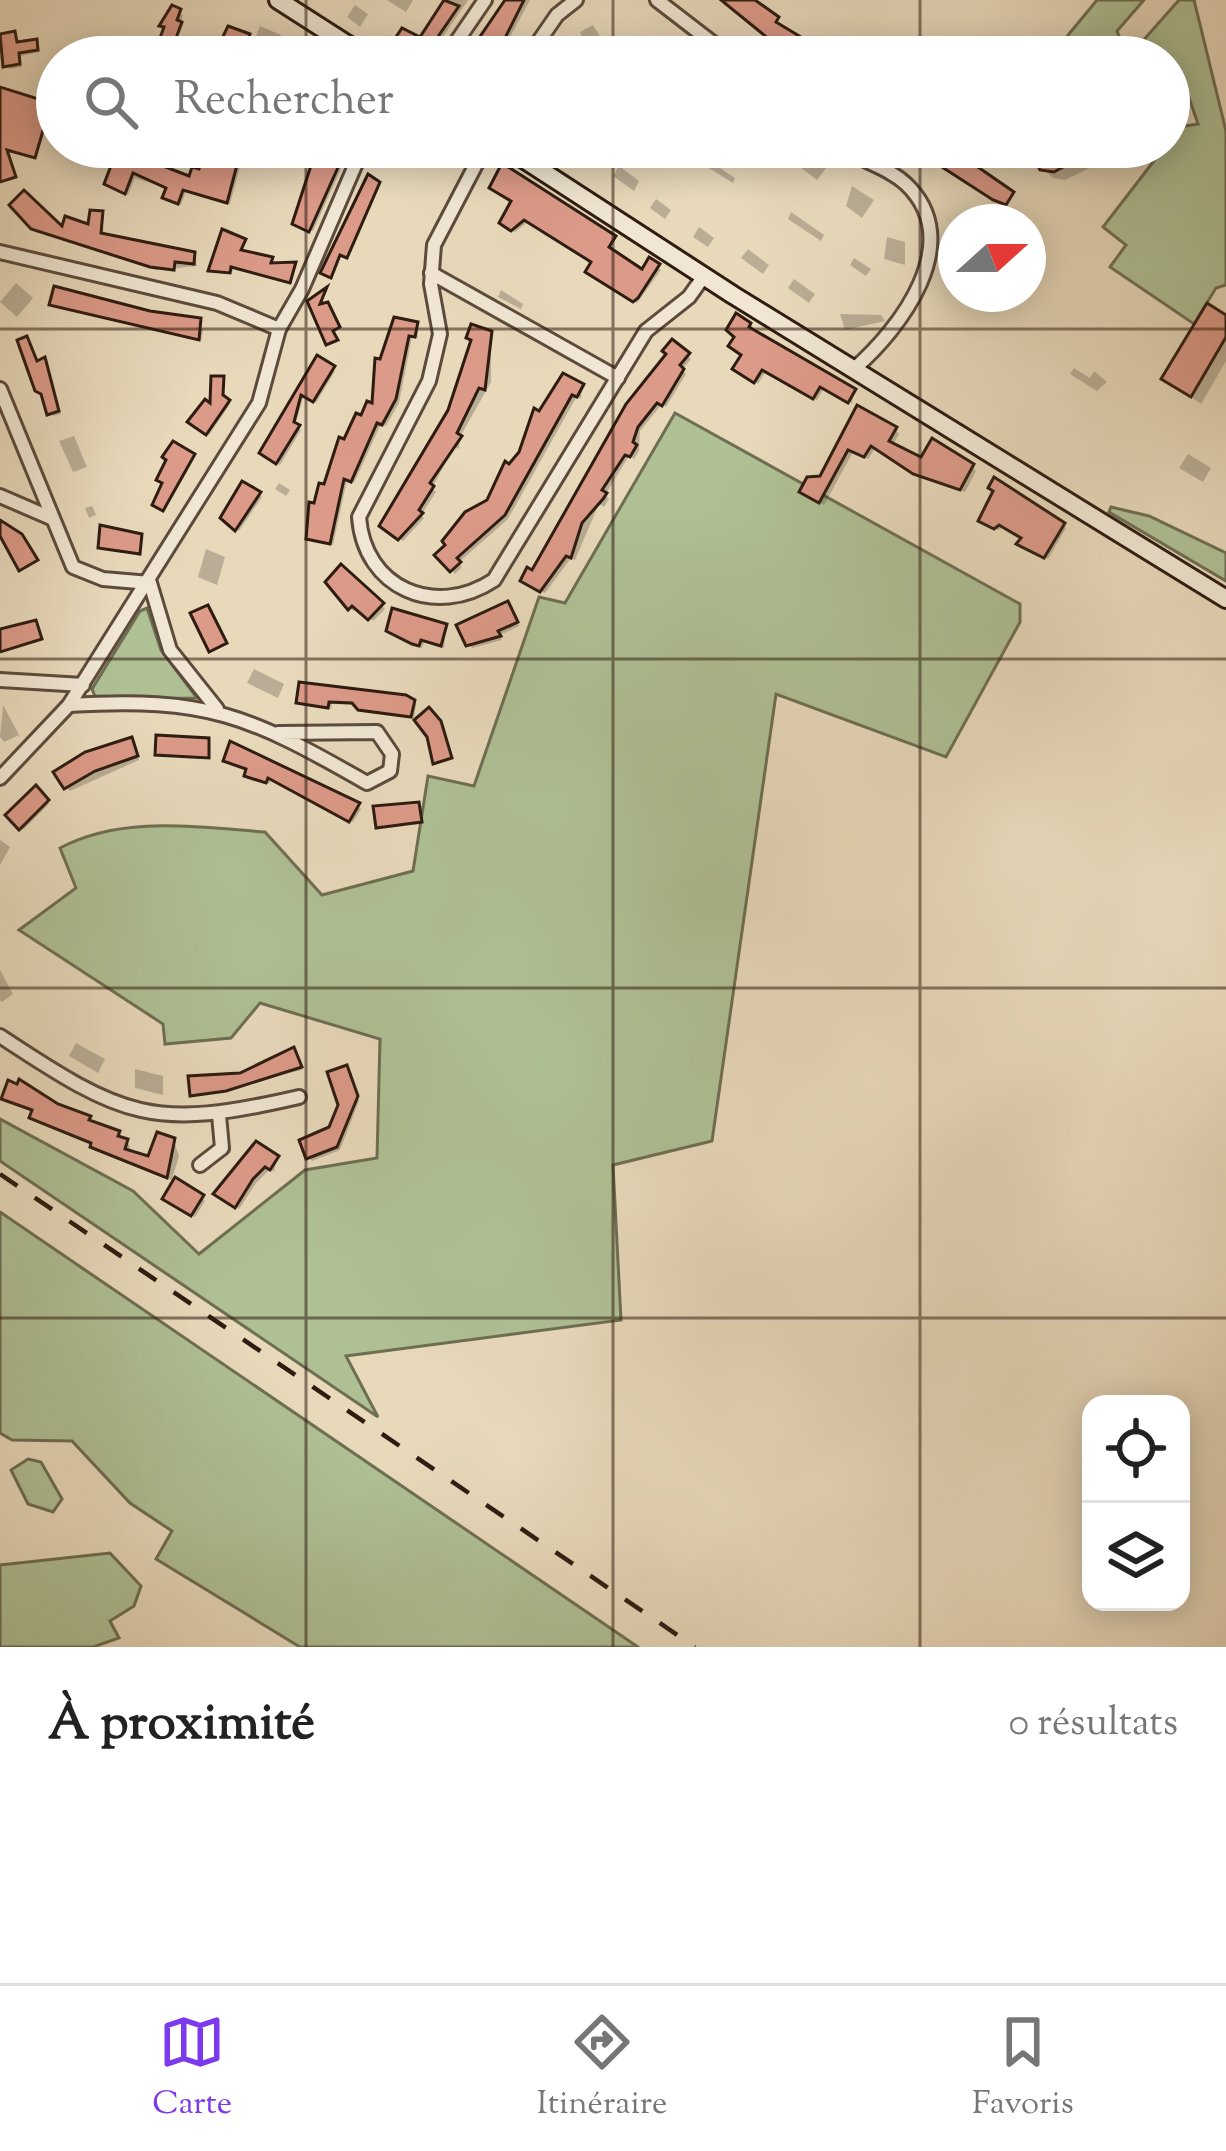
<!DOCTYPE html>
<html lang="fr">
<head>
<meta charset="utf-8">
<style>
  body { margin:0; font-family:"Sorts Mill Goudy",serif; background:#f6f6f6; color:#222 }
  .controls { position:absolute; right:36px; bottom:36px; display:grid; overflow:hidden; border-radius:24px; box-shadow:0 6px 30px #0003 }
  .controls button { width:108px; height:108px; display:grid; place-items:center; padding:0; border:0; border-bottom:3px solid #e0e0e0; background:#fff; color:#222; font:60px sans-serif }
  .compass { position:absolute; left:938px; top:204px; width:108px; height:108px; border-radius:50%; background:#fff; box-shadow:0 6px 30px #0003; rotate:69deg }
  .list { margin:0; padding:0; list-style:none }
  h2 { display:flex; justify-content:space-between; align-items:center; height:156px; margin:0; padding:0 48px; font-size:51px }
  h2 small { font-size:39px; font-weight:400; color:#767676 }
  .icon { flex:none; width:66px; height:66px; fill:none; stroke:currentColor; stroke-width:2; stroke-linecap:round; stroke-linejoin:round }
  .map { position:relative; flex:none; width:1226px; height:1647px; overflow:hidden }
  .search { position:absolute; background:#fff; box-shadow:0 6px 30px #0003; left:36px; right:36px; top:36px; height:132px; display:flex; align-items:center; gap:30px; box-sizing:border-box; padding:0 42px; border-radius:66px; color:#767676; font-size:45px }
  .sheet { height:336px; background:#fff }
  nav { display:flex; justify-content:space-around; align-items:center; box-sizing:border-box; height:168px; border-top:3px solid #e0e0e0; background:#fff; font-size:33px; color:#767676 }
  nav a { display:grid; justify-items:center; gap:6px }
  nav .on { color:#7c3aed }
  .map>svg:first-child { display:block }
  .green { fill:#afc095; stroke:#6e6e53; stroke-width:3 }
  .shadow { fill:#0003 }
  .building { fill:#dc9a88; stroke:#2e1c11; stroke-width:3 }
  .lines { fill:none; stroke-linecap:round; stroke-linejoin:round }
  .minor-casing { stroke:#5c4b3c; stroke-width:18 }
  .secondary-casing { stroke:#2e1c11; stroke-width:22 }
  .minor { stroke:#f0e6d3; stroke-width:12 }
  .secondary { stroke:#f0e6d3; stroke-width:16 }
  .rail { stroke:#2e1c11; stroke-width:4.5; stroke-dasharray:21 21; stroke-linecap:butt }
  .grid { fill:none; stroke:#2e1c11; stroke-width:3; stroke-opacity:0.55 }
</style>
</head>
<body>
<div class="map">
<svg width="1226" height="1647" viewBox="0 0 1226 1647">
  <rect width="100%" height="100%" fill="#e8d9bb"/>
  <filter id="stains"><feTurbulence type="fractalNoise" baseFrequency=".00167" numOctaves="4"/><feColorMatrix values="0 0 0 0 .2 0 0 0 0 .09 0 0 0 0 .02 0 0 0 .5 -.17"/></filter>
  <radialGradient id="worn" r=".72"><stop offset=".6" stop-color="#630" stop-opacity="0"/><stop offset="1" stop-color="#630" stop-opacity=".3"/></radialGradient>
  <g class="green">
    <polygon points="1097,0 1144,0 1117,31 1124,48 1116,57 1050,57"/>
    <polygon points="1179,0 1194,0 1226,131 1226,285 1216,288 1194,324 1110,267 1126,245 1103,227 1180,127 1198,124 1185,86 1169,106 1169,57 1132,53"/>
    <path d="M 675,413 L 1020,604 L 1020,622 L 946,757 L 776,694 L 712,1141 L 613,1165 L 621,1320 L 346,1356 L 378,1417 L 0,1161 L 0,1119 L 133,1191 L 199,1254 L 305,1170 L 377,1158 L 380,1039 L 260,1003 L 231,1038 L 165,1044 L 163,1024 L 19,930 L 76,888 L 60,848 C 122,815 196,827 265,832 L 322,895 L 413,871 L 428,776 L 474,786 L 539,597 L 565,603 Z"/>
    <polygon points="1111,507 1149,516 1226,553 1226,581 1109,512"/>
    <polygon points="147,608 161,650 197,698 96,699 92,689 140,611"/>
    <polygon points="0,1212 638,1647 300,1647 156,1559 172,1531 130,1503 72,1441 12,1440 0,1433"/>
    <polygon points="28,1459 41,1462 62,1499 53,1512 28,1504 11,1470"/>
    <polygon points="110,1553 141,1586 134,1606 110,1621 119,1638 93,1647 0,1647 0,1565"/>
  </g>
  <g class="shadow">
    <polygon points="387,0 413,0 406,12"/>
    <polygon points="447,0 468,0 429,57 412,57"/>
    <polygon points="508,0 530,0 508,41 522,52 512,57 497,47 491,57 470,57"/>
    <polygon points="355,5 368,14 360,27 347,17"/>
    <polygon points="168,11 183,15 172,57 151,57 158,53"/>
    <polygon points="593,25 604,43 588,53 580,32"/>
    <polygon points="260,26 281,35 277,45 318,57 287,57 256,45 252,57 218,57 230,30 255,39"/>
    <polygon points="14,35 19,44 35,42 40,52 20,56 22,67 9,69"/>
    <polygon points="55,85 37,158 9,150 0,132 0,90 40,103"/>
    <polygon points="84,147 120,147 118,152 190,179 200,173 210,147 238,147 233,163 240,167 230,204 186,191 181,205 169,200 169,189 135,178 128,195 111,186 115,164"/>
    <polygon points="320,147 345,160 313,231 296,224"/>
    <polygon points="454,147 463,149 456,160 448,154"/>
    <polygon points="1069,147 1106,147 1108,151 1106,160 1065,180 1053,178 1043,168"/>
    <polygon points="702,156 735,178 733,183 699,162"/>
    <polygon points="810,157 826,168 817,180 800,167"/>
    <polygon points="619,166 639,181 634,191 613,176"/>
    <polygon points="852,186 874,200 862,218 846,206"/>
    <polygon points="656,199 671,210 665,219 650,208"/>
    <polygon points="515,201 614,238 610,252 643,273 650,262 661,270 637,303 591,274 594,262 529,221 515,232 506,226"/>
    <polygon points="13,205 64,232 91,228 102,214 104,236 194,255 197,266 156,270 38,231"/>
    <polygon points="791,212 824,235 821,241 788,219"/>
    <polygon points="699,227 714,238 708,247 693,237"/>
    <polygon points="887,237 905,242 905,265 884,259"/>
    <polygon points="245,242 243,254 271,260 273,266 295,265 292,284 233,268 232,274 211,271"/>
    <polygon points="748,249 769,265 763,274 741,258"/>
    <polygon points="854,258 871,269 866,276 850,265"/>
    <polygon points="794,279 815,294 809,303 788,288"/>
    <polygon points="16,283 33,298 17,317 0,302"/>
    <polygon points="501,290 523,304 521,309 498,297"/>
    <polygon points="52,304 194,319 203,330 201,341"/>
    <polygon points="840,314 881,315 885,321 845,330"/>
    <polygon points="1226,319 1226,361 1201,404 1165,379"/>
    <polygon points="416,324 418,338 412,337 399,403 386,426 381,424 354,483 347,480 333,545 313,541 317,507 345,443 374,408 382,363"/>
    <polygon points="749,325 751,332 854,392 852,404 824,388 817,400 766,371 758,384 739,371 744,355 738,337"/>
    <polygon points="491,334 491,382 460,437 459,449 454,447 432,488 436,492 421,515 424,518 403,541 386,530"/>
    <polygon points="672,343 691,359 682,370 686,374 666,407 662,404 640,431 639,451 634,459 629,456 605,495 609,499 604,507 599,504 575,560 571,558 545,593 527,584"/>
    <polygon points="318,359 335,371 316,403 304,395 295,426 301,430 280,465 265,456"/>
    <polygon points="45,361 61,414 53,416 38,364"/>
    <polygon points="1074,368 1090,378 1094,371 1107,382 1097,391 1070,374"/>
    <polygon points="222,379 224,400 230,404 209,435 191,422 212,408"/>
    <polygon points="582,386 581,399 577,396 508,519 458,563 462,567 455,574 438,555 489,502 553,389"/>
    <polygon points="858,409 895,429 899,434 892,446 922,461 972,467 976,471 965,492 921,477 876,447 868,459 853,452 824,505 807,495"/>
    <polygon points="74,436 87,467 73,472 59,441"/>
    <polygon points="1188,454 1211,468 1203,482 1179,468"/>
    <polygon points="193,456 165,510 157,507"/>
    <polygon points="279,483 290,490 286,496 275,489"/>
    <polygon points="243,485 262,497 239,531 224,517"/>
    <polygon points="92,506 96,515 89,518 85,508"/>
    <polygon points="985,524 1063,525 1066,528 1048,559 1023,546 1024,538 1004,527 998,530"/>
    <polygon points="206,549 225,557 217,585 198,577"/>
    <polygon points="342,568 385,609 373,621 357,607 353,611 329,582"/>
    <polygon points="511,608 519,626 500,635 502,640 472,648 468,644"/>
    <polygon points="446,626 444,648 424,642 422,648 393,634"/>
    <polygon points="254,669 284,684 278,698 247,683"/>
    <polygon points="299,702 413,702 416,705 414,718 364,712 357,705 332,704 331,709"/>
    <polygon points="3,705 19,735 4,742 0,737"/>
    <polygon points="131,740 139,760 70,791 66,787"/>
    <polygon points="226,760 358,806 361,809 353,822 271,779 269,784 250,778 249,770"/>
    <polygon points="36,790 49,804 23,830 9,815"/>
    <polygon points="418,805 423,824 379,827"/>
    <polygon points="0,840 10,847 0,865"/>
    <polygon points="0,970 13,994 2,1002 0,1000"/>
    <polygon points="76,1043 105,1059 98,1073 69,1056"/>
    <polygon points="296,1054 302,1070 193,1095 240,1076"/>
    <polygon points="346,1068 359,1101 340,1150 312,1161 309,1157 341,1105"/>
    <polygon points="135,1069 163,1076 163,1095 135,1088"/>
    <polygon points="4,1098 57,1107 119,1134 130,1146 128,1153 150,1160 174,1141 179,1156 172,1179 205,1201 195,1217 170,1202 176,1182 37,1121 35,1112"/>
    <polygon points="277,1159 274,1172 270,1169 256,1183 239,1209 220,1197"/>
  </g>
  <g class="building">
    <polygon points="444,0 459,6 424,57 409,57 390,46 402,28 420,37"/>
    <polygon points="505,0 524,0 506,36 520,46 513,57 493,46 485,57 466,57"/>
    <polygon points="721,0 755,0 779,17 776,22 834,57 791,57"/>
    <polygon points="172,5 181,9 177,20 182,22 169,57 153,57 164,27 159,26"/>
    <polygon points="228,26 250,34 242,57 213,57"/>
    <polygon points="15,31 17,42 37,39 38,50 19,53 20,64 3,67 0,34"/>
    <polygon points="45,79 57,83 35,158 7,150 16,177 0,182 0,87 38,99"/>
    <polygon points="73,147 114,147 189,176 192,167 199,169 207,147 235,147 231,159 238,161 227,203 183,190 178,204 162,198 166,188 133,173 125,194 104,184 112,163"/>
    <polygon points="317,147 344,154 309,232 292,224"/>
    <polygon points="911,147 949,147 1014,192 1006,205 993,200"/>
    <polygon points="1067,147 1099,147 1054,172 1040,170 1034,158"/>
    <polygon points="502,163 616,236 609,247 642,269 649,257 660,264 638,298 633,302 585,272 591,262 524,220 511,231 499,223 511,201 489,188"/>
    <polygon points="368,174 380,182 347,258 340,255 331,278 320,273"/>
    <polygon points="24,190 62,226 65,216 88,224 90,210 103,211 101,233 195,252 194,264 175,262 174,270 150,267 31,229 9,205"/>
    <polygon points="222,229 246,239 241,250 273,257 271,263 296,262 290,283 231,267 230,273 208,271"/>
    <polygon points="54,286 150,311 201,318 199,340 49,305"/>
    <polygon points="327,287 320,304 328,302 340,327 333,331 338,340 326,345 307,301"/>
    <polygon points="1207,303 1226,315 1226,337 1191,397 1161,379"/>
    <polygon points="736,313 751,323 749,327 856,389 848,403 820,387 813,399 762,370 754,383 732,369 741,355 728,346 734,337 726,330"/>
    <polygon points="394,317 418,322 415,337 409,336 396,399 382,425 377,423 351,482 344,479 330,544 306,539 309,502 314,503 319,483 324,484 339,437 344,439 356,413 361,415 367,401 372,403 375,358 380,359"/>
    <polygon points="471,324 492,331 485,390 479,388 457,433 462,436 430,483 434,486 419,510 423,513 398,540 379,526 448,410 471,340 466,338"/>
    <polygon points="27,336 37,361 45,357 59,411 47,415 41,394 35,391 17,340"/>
    <polygon points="672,339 690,353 680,365 684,369 662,406 657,403 638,427 633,442 637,445 630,457 625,455 602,490 607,493 603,499 582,523 571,558 566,556 540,592 520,581 527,567 532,570 626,404 666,354 662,351"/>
    <polygon points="317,355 335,366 313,402 301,395 294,422 300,425 276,464 259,453"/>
    <polygon points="563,373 584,384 577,397 572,395 505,515 457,558 461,562 450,572 434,555 445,545 442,541 465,512 487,500 505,461 509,464 519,452 534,408 539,411"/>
    <polygon points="211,376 224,376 223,395 230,400 206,435 187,422 205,399 210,403"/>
    <polygon points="857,405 897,427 889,441 921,457 932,438 974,464 960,490 913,474 871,446 864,457 848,450 819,503 799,492 807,477 820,476"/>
    <polygon points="173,441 195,454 163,511 152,505 162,483 156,480 166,460 162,457"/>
    <polygon points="994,477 1065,523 1044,558 1016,544 1021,538 999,525 994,529 978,521 993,491 988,488"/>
    <polygon points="242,481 261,492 235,531 220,518"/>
    <polygon points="0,520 22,534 38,560 19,571 0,536"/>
    <polygon points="100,525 142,534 140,554 98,548"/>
    <polygon points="341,564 384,603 368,620 352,606 348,610 325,582"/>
    <polygon points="508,601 518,622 498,631 501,636 466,646 456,625"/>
    <polygon points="208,605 227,643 209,652 190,613"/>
    <polygon points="392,608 447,624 441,646 421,640 419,646 412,644 386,631"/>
    <polygon points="36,620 42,639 0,652 0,629"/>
    <polygon points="299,682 406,695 415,700 411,717 358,710 352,703 329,702 328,708 296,703"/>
    <polygon points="429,707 441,721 452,758 433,764 427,737 414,720"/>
    <polygon points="156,735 209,738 209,758 155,755"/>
    <polygon points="132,737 138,756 95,771 64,789 53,772 85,752"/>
    <polygon points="230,741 360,803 349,822 268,778 266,783 244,776 246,769 223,761"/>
    <polygon points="36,785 49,800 19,830 5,815"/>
    <polygon points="419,802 422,822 376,828 373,806"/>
    <polygon points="294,1047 302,1067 226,1091 190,1096 188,1076 240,1073"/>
    <polygon points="347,1065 358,1096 337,1147 306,1159 299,1140 329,1127 338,1105 327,1072"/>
    <polygon points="19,1079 58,1104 91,1116 89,1120 120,1131 118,1136 128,1139 125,1149 148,1156 157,1132 175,1138 167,1178 90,1147 91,1143 29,1118 32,1110 1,1099 8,1080 17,1084"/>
    <polygon points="256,1141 279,1156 270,1170 265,1167 253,1179 235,1208 213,1194"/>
    <polygon points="175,1177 204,1195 191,1216 162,1199"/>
  </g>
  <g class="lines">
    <defs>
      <g id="minor">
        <polyline points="657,0 731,57"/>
        <polyline points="446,57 485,0"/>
        <polyline points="528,57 557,15 576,0"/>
        <path d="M 485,147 L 434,245 L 431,284 L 440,334 L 429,381 L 359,517 C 364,588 435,619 494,580 L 646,331 L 689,297 L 704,276"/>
        <path d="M 842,147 C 862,162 888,167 906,184 C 967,242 900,329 854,369"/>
        <polyline points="0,252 217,303 279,329"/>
        <polyline points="431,273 618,378"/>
        <polyline points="0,389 73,567 103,579 150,583 170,650 217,709"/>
        <polyline points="0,496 51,518"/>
        <polyline points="0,680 83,685"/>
        <path d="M 69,705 C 208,697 248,715 367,783 L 390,771 L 392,754 L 377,732 L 278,733"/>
        <polyline points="0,778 69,705 259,403 279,329 302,289 363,147"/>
        <path d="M 0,1036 C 124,1118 152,1131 299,1097"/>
        <polyline points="200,1165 222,1148 219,1115"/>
      </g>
      <g id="secondary">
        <polyline points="278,0 367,57"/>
        <polyline points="505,147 733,295 1226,599"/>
      </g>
    </defs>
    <use href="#minor" class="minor-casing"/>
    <use href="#secondary" class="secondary-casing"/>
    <use href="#minor" class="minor"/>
    <use href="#secondary" class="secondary"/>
    <polyline class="rail" points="0,1174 695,1647"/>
  </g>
  <path class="grid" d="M 306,0 L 306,57M 613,0 L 613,57M 920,0 L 920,57M 306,147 L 306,1647M 613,147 L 613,1647M 920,147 L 920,1647M 0,329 L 1226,329M 0,659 L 1226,659M 0,988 L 1226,988M 0,1318 L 1226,1318"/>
  <rect width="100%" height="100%" filter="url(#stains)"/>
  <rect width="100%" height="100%" fill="url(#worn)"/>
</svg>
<div class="controls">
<button><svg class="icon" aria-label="locate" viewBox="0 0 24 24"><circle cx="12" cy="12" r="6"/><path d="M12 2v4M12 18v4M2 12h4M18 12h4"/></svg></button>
<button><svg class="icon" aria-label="layers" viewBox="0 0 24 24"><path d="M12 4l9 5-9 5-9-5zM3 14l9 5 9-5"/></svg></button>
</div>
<svg class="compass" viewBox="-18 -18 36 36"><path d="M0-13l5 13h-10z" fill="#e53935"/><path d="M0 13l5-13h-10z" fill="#767676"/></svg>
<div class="search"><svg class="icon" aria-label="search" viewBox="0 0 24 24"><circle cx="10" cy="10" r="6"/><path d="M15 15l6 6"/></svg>Rechercher</div>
</div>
<section class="sheet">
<h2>À proximité<small>0 résultats</small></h2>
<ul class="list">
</ul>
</section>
<nav>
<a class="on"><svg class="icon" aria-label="map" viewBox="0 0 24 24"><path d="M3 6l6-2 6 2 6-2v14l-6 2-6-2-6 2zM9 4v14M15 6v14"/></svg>Carte</a>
<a><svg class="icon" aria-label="directions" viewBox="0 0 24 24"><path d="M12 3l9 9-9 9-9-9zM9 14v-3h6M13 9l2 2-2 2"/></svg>Itinéraire</a>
<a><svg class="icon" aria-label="saved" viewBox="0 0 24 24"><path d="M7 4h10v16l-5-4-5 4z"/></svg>Favoris</a>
</nav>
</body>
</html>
